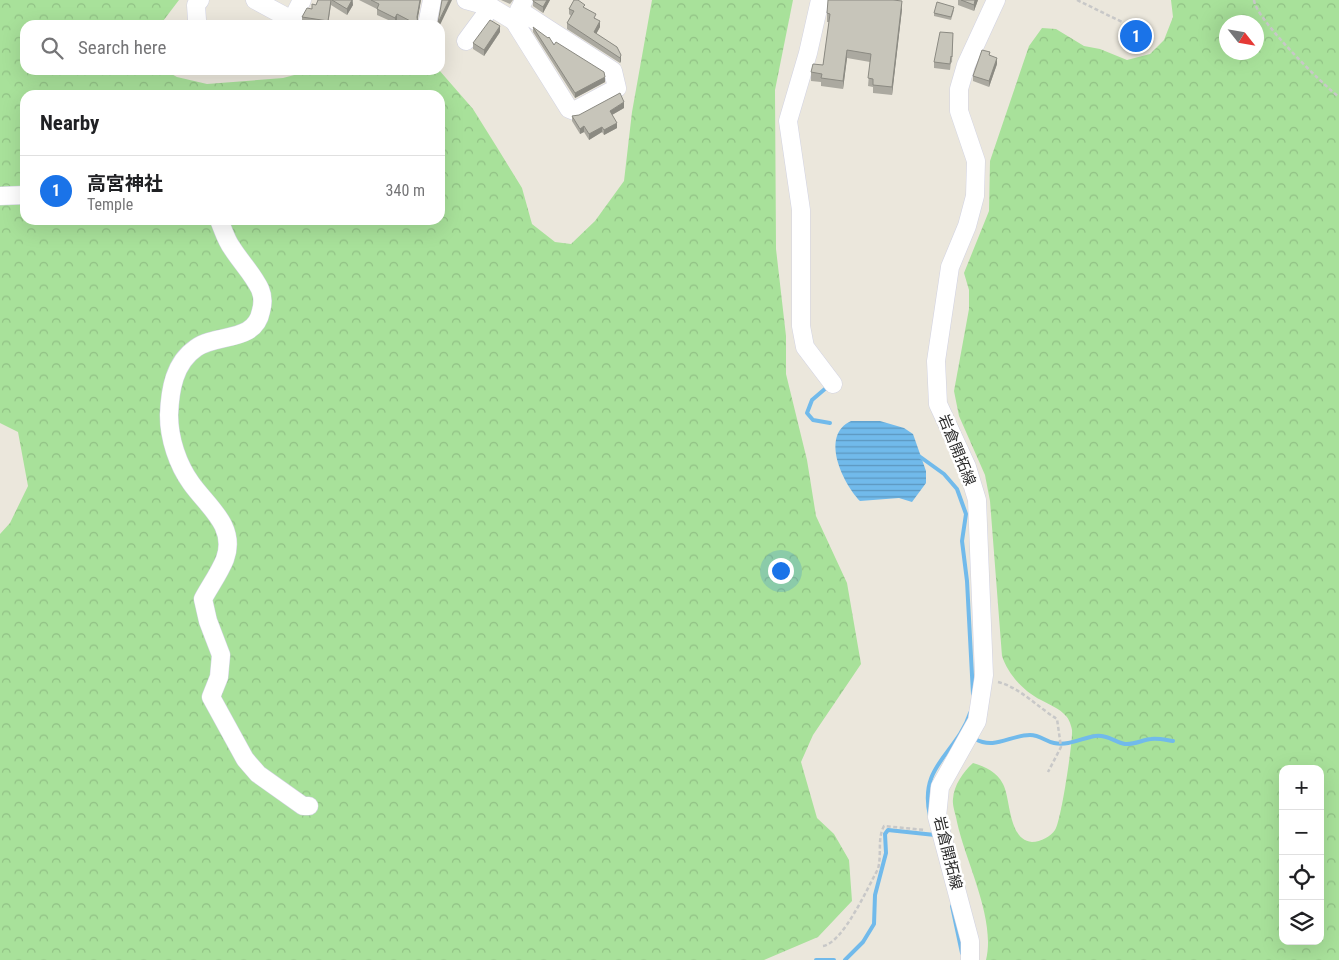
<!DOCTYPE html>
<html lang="en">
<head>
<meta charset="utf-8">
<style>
  body { margin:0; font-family:"Roboto Condensed","Noto Sans JP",sans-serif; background:#f6f6f6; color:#202124 }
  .controls { position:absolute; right:15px; bottom:15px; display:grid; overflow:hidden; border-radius:10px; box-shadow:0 5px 20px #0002 }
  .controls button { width:45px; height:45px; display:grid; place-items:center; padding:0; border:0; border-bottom:1px solid #e0e0e0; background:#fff; color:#202124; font:25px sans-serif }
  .compass { position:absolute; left:1219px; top:15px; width:45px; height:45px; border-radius:50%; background:#fff; box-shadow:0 5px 20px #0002; rotate:121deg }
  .you { position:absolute; left:780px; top:570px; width:18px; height:18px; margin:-12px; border:4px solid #fff; border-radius:50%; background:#1a73e8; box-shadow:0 0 0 8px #1a73e833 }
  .badge { display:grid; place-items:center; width:32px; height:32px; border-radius:50%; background:#1a73e8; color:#fff; font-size:16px; font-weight:700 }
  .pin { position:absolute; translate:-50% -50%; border:2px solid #fff; box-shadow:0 1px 5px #0006 }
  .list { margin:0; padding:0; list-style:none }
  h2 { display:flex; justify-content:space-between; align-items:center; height:65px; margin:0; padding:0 20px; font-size:21px }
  h2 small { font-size:16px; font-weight:400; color:#757577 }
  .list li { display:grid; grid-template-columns:32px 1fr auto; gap:15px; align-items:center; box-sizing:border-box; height:70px; padding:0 20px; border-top:1px solid #e0e0e0 }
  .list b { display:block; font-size:19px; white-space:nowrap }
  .list p { margin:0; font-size:16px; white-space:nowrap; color:#757577 }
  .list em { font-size:16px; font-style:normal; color:#757577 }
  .icon { flex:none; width:28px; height:28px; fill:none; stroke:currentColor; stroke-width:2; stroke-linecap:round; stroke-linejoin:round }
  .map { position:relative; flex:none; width:1339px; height:960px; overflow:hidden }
  .search { position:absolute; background:#fff; box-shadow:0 5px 20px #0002; left:20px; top:20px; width:425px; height:55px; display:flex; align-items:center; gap:12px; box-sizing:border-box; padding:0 18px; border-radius:15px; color:#757577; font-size:19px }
  .panel { position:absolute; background:#fff; box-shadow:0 5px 20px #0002; left:20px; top:90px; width:425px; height:135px; border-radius:15px }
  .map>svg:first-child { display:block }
  .forest { fill:url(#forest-crowns); fill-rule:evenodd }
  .water { fill:url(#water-rules) }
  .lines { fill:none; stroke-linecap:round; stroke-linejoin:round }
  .stream { stroke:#71baeb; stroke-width:4 }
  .minor-casing { stroke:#d1d2e2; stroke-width:19 }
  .path { stroke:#c8c8c8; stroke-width:2.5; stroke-dasharray:4 2.5; stroke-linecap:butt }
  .minor { stroke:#fff; stroke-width:18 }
  .wall { fill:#aba9a0 }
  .shaded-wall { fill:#8b8a82 }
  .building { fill:#c7c5ba; stroke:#8b8a82 }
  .labels { text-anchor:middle; stroke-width:5; stroke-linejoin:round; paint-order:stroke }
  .street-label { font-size:15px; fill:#2a2a2a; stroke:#fff }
</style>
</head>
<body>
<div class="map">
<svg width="1339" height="960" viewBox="0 0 1339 960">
  <defs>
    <pattern id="forest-crowns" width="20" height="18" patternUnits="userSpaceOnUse" patternTransform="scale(1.25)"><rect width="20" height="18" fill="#a8e19a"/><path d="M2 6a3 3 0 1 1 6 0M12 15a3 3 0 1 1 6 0" fill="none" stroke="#91c185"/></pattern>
    <pattern id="water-rules" width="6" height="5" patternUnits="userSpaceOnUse" patternTransform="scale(1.25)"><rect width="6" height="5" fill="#71baeb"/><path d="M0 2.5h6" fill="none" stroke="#5d97bf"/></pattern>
  </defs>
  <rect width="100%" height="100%" fill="#ebe7dc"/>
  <g class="forest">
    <path d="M 0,0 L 179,0 L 160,25 L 25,25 L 25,70 L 164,70 L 177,77 L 207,84 L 283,78 L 313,70 L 439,70 L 473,109 L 498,149 L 522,188 L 532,224 L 555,242 L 571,244 L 595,221 L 624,181 L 632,112 L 652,0 L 793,0 L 775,90 L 776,249 L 786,336 L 786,374 L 807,460 L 816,516 L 847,583 L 861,664 L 813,735 L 801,762 L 817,818 L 834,834 L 849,860 L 852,901 L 818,937 L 764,960 L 0,960 L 0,534 L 10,523 L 28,486 L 18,432 L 0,423 ZM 25,95 L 440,95 L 440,220 L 25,220 Z"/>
    <path d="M 1171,0 L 1339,0 L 1339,960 L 986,960 C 996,919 966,863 957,822 C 956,815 952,806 953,799 C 954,785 963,772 973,763 C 986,767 997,772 1003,784 C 1011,799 1008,840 1032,842 C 1041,842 1051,836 1055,830 C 1061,822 1073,741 1072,730 C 1071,725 1069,719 1066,716 C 1059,708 1050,705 1041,700 C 1023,691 1008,674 1002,656 L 990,501 L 985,475 L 959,416 L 954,391 L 969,309 L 969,290 L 964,273 L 989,211 L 990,161 L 1029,46 L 1042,28 L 1056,29 L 1084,46 L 1100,49 L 1127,60 L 1150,54 L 1164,40 L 1173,17 ZM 1226,22 L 1256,22 L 1256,52 L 1226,52 ZM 1283,769 L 1320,769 L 1320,941 L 1283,941 Z"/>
  </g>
  <path class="water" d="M 851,421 L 880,421 L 904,428 L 913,434 L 926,471 L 926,483 L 912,502 L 899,498 L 860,501 C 842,482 820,435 851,421 Z"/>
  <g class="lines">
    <g class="stream">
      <polyline points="826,388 812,400 807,413 813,420 830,423"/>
      <polyline points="919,456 944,474 957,489 966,514 962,541 967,581 973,694"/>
      <path d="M 975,739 C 995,750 1010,735 1030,735 C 1040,735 1045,741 1054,743 C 1069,746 1082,738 1095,736 C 1106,734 1115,742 1125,744 C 1134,745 1142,740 1151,739 C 1158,738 1166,740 1173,741"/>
      <path d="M 930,816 C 918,765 957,754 970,713"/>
      <polyline points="952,906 962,953"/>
      <polyline points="816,960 834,960"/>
      <polyline points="845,960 863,942 874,924 875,895 886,853 885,834 888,830 935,835 936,838"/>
    </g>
    <defs>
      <g id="minor">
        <polyline points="255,0 292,20 302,0"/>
        <polyline points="466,0 491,7"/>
        <polyline points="820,0 808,53 788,121 801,210 801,326 805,347 833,384"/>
        <polyline points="519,10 613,71 617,88 574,111 569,109 514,21 524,0"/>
        <polyline points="197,20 196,5 200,0"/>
        <polyline points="427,25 432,0"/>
        <polyline points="466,41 491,7 514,21"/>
        <polyline points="0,196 25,195"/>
        <path d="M 219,220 C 223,229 226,240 232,248 C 240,261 253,274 260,289 C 263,296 263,304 261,311 C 255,343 217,333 196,348 C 174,363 170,390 169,415 C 169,439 178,465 191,483 C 207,506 237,526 225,559 C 220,572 210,586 203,599 L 208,621 L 221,655 L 219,677 L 211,697 L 245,759 L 258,774 L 303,806 L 309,806"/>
        <polyline points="970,960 970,941 937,817 940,787 977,721 984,675 977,500 967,467 938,404 936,361 950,267 967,226 975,196 976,161 959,111 959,89 966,65 996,0"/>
      </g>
    </defs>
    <use href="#minor" class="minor-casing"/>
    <g class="path">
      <polyline points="1077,0 1122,22"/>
      <path d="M 1254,0 C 1255,18 1322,84 1339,97"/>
      <path d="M 998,682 C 1019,687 1039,708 1057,719 L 1061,747 L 1048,772"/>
      <path d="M 823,946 C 843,943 868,887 878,869 C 882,854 877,839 884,826 L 925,830"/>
    </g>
    <use href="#minor" class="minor"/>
  </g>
  <g class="wall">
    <polygon points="318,0 353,0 353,5 347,15 331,5 328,25 318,25 302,23 302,17 316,5"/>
    <polygon points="359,0 421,0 417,20 418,25 407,25 397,20 395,23 377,15 377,9"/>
    <polygon points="501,0 513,0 510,4"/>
    <polygon points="533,0 550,0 543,13 533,6"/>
    <polygon points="958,0 978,0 974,11 958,5"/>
    <polygon points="585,8 596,19 600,27 596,34 617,47 621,61 620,63 567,29 567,23 571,16 569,14 569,9"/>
    <polygon points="902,9 892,95 873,93 873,87 868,86 870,62 847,58 843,89 821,86 821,82 811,81 811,72 823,65 829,22 827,22 827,13"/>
    <polygon points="954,10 951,20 934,16 934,13"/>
    <polygon points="533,27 554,45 605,82 575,98 533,32"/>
    <polygon points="500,32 484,56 473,49 473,43"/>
    <polygon points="953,33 952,63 951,62 950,70 934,68 934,62"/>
    <polygon points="1129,35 1145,36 1140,45 1129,38"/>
    <polygon points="997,64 989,87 973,81 973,76"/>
    <polygon points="624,108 612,115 617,128 604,135 602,132 589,140 584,132 580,134 572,121 572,116"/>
  </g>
  <g class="shaded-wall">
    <polygon points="352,0 353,5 347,15 347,9"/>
    <polygon points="420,0 421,0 417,23 417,17"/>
    <polygon points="449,0 452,0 440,25 438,25 438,23"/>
    <polygon points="547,0 550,0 543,13 543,7"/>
    <polygon points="975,0 978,0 974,11 974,5"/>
    <polygon points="902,1 902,9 892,95 892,87"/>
    <polygon points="397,14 397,20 395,23 395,18"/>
    <polygon points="600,21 600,27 594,38 594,32"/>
    <polygon points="500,26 500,32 484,56 484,50"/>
    <polygon points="1145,33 1145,36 1140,45 1140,42"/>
    <polygon points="847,50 847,58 843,89 843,81"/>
    <polygon points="621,55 621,61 620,63 620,58"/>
    <polygon points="997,58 997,64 989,87 989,81"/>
    <polygon points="605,77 605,82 575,98 575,93"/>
    <polygon points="624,102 624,108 610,116 610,111"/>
    <polygon points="617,123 617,128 604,135 604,130"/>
    <polygon points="584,126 584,132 580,134 580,129"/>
    <polygon points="602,127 602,132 589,140 589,134"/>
  </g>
  <g class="building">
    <polygon points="318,0 331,0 328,21 302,17 307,8 312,9 312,4 316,5"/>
    <polygon points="332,0 352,0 347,9"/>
    <polygon points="371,0 420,0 417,17 418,25 397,14 395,18 377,9 379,4"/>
    <polygon points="442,0 449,0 438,23"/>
    <polygon points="533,0 547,0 543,7 533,1"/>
    <polygon points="574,0 578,0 585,5 583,7 596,14 594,18 600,21 594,32 617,47 621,55 620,58 567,23 574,11 569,9"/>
    <polygon points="828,0 893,0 902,1 892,87 873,85 873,79 868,78 871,54 847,50 843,81 821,78 822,74 811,72 813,64 823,65 830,14 827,13"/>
    <polygon points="961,0 975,0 974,5"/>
    <polygon points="937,2 954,7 951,17 934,13"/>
    <polygon points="490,20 500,26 484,50 473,43"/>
    <polygon points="533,27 548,38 549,37 554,45 556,42 604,72 605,77 575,93"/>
    <polygon points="1134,27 1145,33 1140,42 1129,35"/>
    <polygon points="940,32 953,33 952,57 951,56 950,64 934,62"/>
    <polygon points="982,50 990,52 989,55 997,58 989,81 973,76"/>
    <polygon points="620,93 624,102 610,111 617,123 604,130 602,127 589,134 584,126 580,129 572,116 579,115"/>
  </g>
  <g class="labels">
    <g class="street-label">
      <text transform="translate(957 450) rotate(68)" y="5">岩倉開拓線</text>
      <text transform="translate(948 853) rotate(76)" y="5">岩倉開拓線</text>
    </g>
  </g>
</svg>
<div class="controls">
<button>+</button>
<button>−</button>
<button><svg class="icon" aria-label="locate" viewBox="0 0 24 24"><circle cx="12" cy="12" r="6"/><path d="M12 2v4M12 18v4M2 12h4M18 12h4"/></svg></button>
<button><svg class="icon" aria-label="layers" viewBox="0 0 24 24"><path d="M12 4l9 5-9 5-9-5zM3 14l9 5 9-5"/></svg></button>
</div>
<svg class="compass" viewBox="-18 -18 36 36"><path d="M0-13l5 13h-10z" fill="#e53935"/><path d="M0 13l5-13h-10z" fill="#757577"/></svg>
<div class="you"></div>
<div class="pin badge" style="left:1136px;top:36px">1</div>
<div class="search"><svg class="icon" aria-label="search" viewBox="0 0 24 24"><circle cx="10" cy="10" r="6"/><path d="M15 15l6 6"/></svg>Search here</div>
<section class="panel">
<h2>Nearby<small></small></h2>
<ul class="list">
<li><span class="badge">1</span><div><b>高宮神社</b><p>Temple</p></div><em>340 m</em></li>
</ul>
</section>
</div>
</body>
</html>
